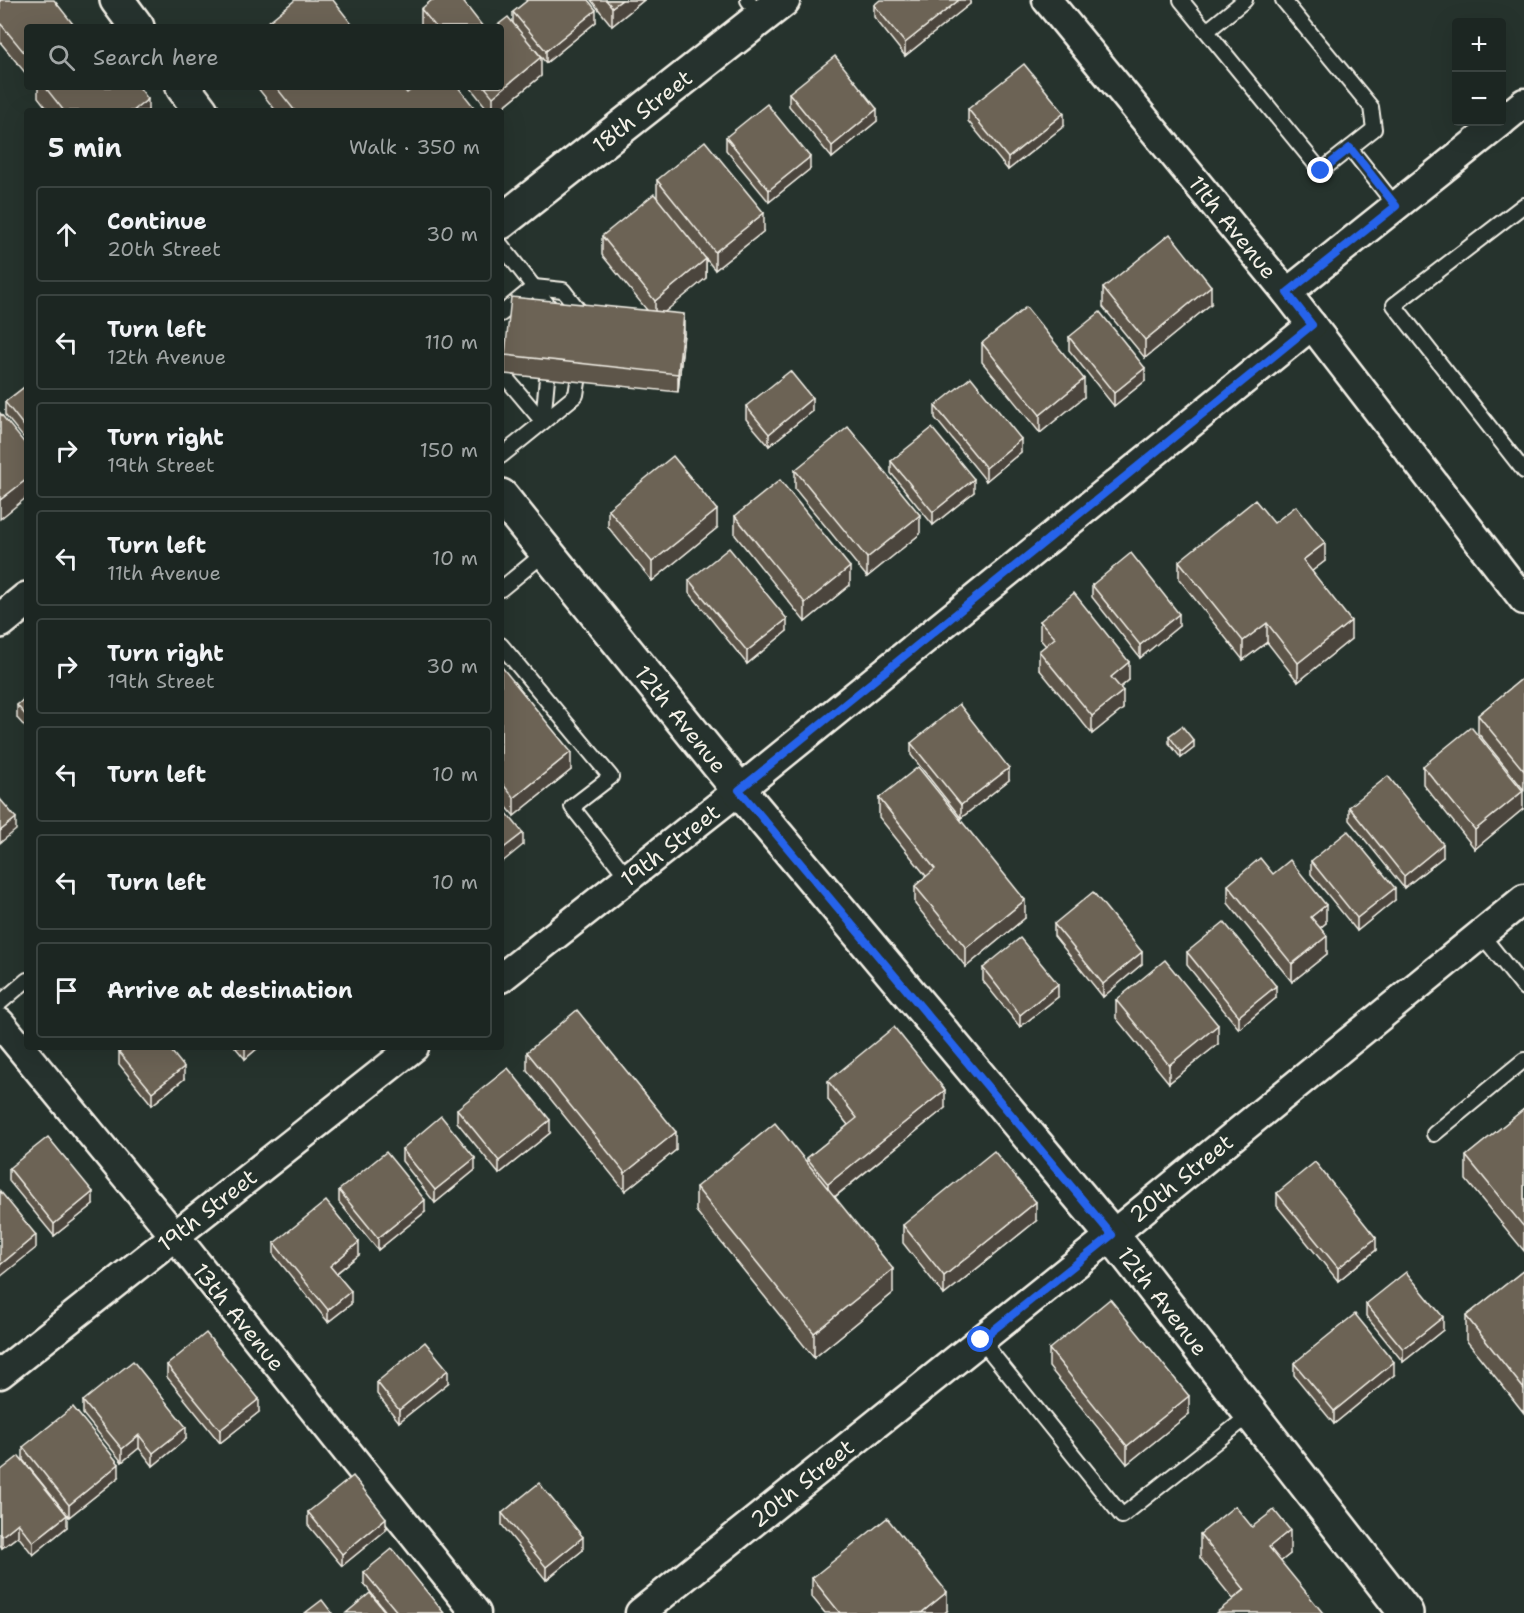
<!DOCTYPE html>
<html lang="en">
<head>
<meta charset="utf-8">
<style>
  body { margin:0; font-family:"Shantell Sans",sans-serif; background:#252e2a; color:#f1f3f6 }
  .controls { position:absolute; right:18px; top:18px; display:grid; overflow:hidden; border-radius:6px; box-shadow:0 6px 24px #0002 }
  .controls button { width:54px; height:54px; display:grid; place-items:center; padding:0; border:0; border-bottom:2px solid #3a4340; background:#1c2622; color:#f1f3f6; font:30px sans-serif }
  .stop { position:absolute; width:18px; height:18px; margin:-14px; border:4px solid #2563eb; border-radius:50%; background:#fff }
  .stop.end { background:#2563eb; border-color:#fff; box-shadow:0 2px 6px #0008 }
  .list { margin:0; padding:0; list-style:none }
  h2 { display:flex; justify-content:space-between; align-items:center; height:78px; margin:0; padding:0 24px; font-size:26px }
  h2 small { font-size:20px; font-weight:400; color:#a0a5a5 }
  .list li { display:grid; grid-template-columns:39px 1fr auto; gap:18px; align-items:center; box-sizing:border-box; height:96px; margin:0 12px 12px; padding:0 12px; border:2px solid #3a4340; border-radius:6px }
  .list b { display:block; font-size:22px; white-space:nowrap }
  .list p { margin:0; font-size:20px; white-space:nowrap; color:#a0a5a5 }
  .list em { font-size:20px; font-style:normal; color:#a0a5a5 }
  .icon { flex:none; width:33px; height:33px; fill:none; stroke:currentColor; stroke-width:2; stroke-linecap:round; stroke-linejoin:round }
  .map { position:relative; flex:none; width:1524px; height:1613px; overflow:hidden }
  .search { position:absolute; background:#1c2622; box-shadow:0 6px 24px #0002; left:24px; top:24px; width:480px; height:66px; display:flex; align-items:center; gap:15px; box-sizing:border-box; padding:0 21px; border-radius:6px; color:#a0a5a5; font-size:22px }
  .panel { position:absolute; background:#1c2622; box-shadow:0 6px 24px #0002; left:24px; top:108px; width:480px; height:942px; border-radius:6px }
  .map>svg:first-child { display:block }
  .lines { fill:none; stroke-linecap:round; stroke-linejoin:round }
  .service-casing { stroke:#f4f1e8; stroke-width:18 }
  .minor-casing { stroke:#f4f1e8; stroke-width:33 }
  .tertiary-casing { stroke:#f4f1e8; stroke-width:38 }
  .service { stroke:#26332d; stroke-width:14 }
  .minor { stroke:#26332d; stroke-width:28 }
  .tertiary { stroke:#26332d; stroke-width:33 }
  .wall { fill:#5d5549; stroke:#f4f1e8; stroke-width:1.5 }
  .shaded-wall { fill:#4c453c; stroke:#f4f1e8; stroke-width:1.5 }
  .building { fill:#6c6355; stroke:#f4f1e8; stroke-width:1.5 }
  .route { stroke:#2563eb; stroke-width:8 }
  .labels { text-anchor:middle; stroke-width:6; stroke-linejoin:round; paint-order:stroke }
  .street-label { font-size:22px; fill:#f4f1e8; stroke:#26332d }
</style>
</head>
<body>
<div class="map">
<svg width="1524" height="1613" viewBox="0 0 1524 1613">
  <rect width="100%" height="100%" fill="#26332d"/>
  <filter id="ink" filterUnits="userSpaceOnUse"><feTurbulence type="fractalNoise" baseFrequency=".0167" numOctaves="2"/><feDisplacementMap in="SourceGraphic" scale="12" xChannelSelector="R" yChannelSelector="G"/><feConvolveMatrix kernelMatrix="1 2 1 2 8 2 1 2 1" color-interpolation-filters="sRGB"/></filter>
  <g filter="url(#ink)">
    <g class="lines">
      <defs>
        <g id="service">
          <polyline points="748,0 761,17"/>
          <polyline points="1181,0 1321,171 1374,129 1371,107 1283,0"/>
          <polyline points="1207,31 1245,0"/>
          <polyline points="1350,148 1396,206"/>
          <polyline points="1524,205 1394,305 1524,471"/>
          <polyline points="501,245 551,309 551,314"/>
          <polyline points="501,314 534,287 563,290 584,317"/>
          <polyline points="501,372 543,422 576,395 578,382"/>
          <polyline points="501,456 543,422 547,378"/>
          <polyline points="501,589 546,552"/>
          <polyline points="501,645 611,777 572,807 628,878"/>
          <polyline points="1481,934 1524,988"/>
          <polyline points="0,1003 27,980"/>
          <polyline points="1434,1134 1524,1060"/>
          <polyline points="981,1340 1122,1516 1251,1414"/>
        </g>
        <g id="minor">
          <polyline points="1047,0 1287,293 1524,600"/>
          <polyline points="1502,121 1524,103"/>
          <polyline points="1287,293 1501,122"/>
          <polyline points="501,978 739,790 1312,325"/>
          <polyline points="0,1023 175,1236 476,1613"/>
          <polyline points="0,1374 414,1047"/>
          <polyline points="640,1613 1112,1235 1524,899"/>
        </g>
        <g id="tertiary">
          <polyline points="117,0 137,27"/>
          <polyline points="183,87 201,111"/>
          <polyline points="501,222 783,0"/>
          <polyline points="501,496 739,790 1112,1235 1406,1613"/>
          <polyline points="0,621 27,599"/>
        </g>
      </defs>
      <use href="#service" class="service-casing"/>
      <use href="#minor" class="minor-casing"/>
      <use href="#tertiary" class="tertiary-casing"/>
      <use href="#service" class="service"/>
      <use href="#minor" class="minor"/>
      <use href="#tertiary" class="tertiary"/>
    </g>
    <g class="wall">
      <polygon points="0,0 73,27 27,27 27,75 0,42"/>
      <polygon points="526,0 588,0 596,22 546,63 537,52 541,76 498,111 489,111 470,87 501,87 513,23 513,12 527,1"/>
      <polygon points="591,0 644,0 612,26"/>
      <polygon points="970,0 970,4 905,56 874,17 874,5"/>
      <polygon points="421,9 483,27 421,27"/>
      <polygon points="38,87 139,87 148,111 49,111 38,97"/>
      <polygon points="257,87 402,87 407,93 477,111 276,111"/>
      <polygon points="789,93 877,121 832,158 789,106"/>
      <polygon points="968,109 1064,126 1008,170 968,121"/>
      <polygon points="726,137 810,169 769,202 726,150"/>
      <polygon points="657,180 764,231 715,270 706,259 706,278 664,312 684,333 678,392 505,374 505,355 647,310 602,255 602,236 657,198"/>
      <polygon points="1103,288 1211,304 1145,358 1103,307"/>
      <polygon points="1069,337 1145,381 1114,406 1069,350"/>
      <polygon points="982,343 1084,397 1040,433 982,362"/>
      <polygon points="27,385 27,442 5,415 5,402"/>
      <polygon points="746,406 812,411 769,446 746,419"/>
      <polygon points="935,406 1021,452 986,481 935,418"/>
      <polygon points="891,461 974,492 933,525 891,473"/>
      <polygon points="795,470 920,534 867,577 795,489"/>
      <polygon points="608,509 717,528 652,581 608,527"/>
      <polygon points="735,516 850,585 805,622 735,535"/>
      <polygon points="1274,523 1325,561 1312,571 1351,639 1298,682 1267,642 1243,660 1179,579 1179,561"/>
      <polygon points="689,580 787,631 747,664 689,592"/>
      <polygon points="1092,585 1179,626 1140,658 1092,597"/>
      <polygon points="1040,621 1129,680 1120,688 1123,709 1092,734 1039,669 1039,651 1046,646 1040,639"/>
      <polygon points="501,666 571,770 514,816 501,800"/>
      <polygon points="1524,677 1524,790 1478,733 1478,715"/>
      <polygon points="27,697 27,729 17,718 17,705"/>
      <polygon points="1169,736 1194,748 1181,758 1169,743"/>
      <polygon points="911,743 1009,780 961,818 911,755"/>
      <polygon points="1423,766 1523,809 1475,849 1423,784"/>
      <polygon points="879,798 1025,918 966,967 915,904 915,886 926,876 879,817"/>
      <polygon points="1349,807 1443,857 1404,888 1349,820"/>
      <polygon points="1311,861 1395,900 1357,931 1311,874"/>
      <polygon points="1273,874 1326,923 1320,928 1327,954 1292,982 1228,903 1228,885"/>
      <polygon points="1054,924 1142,964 1103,997 1054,936"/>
      <polygon points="1187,952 1276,998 1239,1029 1187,965"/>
      <polygon points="983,968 1058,997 1020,1027 983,981"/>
      <polygon points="1116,1000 1218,1044 1169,1083 1116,1018"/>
      <polygon points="235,1047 259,1047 245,1059"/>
      <polygon points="119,1052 184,1079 152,1105 119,1064"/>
      <polygon points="527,1052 676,1150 625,1191 527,1070"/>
      <polygon points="828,1081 945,1108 835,1197 893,1293 814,1358 696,1211 696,1187 807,1163 807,1158 848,1125 828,1100"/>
      <polygon points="457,1109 550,1133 499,1174 457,1122"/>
      <polygon points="1524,1109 1524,1251 1466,1180 1466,1156"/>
      <polygon points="402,1149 475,1170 435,1203 402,1161"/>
      <polygon points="9,1168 93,1205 54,1236 9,1181"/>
      <polygon points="339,1190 425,1212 378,1250 339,1202"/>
      <polygon points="1277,1193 1376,1250 1338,1281 1277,1206"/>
      <polygon points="1036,1221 944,1295 903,1243 903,1225"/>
      <polygon points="274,1243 359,1255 337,1273 351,1304 328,1322 274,1255"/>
      <polygon points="1524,1270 1524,1413 1466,1340 1466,1316"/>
      <polygon points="1366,1304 1443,1330 1403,1362 1366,1316"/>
      <polygon points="1049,1349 1189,1414 1127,1464 1049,1367"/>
      <polygon points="1294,1363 1394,1375 1334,1424 1294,1375"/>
      <polygon points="167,1365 259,1412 220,1443 167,1377"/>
      <polygon points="377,1382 448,1383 399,1422 377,1394"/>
      <polygon points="83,1401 186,1439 153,1466 139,1448 122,1462 83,1414"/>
      <polygon points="23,1447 119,1477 69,1517 23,1460"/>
      <polygon points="0,1471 67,1527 33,1555 18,1536 2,1548 0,1545"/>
      <polygon points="308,1512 386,1530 342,1566 308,1525"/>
      <polygon points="502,1513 583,1550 546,1580 502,1525"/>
      <polygon points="1252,1527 1290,1554 1233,1599 1200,1558 1200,1534"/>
      <polygon points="364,1572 444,1613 387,1613 364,1584"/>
      <polygon points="812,1578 947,1611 944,1613 825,1613 812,1597"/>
    </g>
    <g class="shaded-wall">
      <polygon points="622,0 644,0 612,26 612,7"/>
      <polygon points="959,0 970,0 970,4 905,56 905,43"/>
      <polygon points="596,10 596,22 546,63 546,51"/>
      <polygon points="541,57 541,76 498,111 493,111 493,97"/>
      <polygon points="148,99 148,111 133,111"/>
      <polygon points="877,109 877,121 832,158 832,146"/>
      <polygon points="1064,113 1064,126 1008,170 1008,158"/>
      <polygon points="810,157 810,169 769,202 769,190"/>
      <polygon points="764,213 764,231 715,270 715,252"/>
      <polygon points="706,259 706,278 655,320 655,301"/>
      <polygon points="1211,286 1211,304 1145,358 1145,340"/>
      <polygon points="684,314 684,333 678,392 678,374"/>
      <polygon points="1145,368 1145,381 1114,406 1114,393"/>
      <polygon points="1084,379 1084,397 1040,433 1040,415"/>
      <polygon points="812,398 812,411 769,446 769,434"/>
      <polygon points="1021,439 1021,452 986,481 986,468"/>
      <polygon points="27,479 27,497 0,519 0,500"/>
      <polygon points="974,479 974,492 933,525 933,512"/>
      <polygon points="717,510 717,528 652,581 652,562"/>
      <polygon points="920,515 920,534 867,577 867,558"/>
      <polygon points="1325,543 1325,561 1303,578 1303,560"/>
      <polygon points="850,567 850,585 805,622 805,603"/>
      <polygon points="1179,614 1179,626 1140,658 1140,645"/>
      <polygon points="787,619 787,631 747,664 747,651"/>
      <polygon points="1351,621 1351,639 1298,682 1298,663"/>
      <polygon points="1267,623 1267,642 1243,660 1243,641"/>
      <polygon points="1129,662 1129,680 1111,695 1111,677"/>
      <polygon points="1123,691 1123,709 1092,734 1092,716"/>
      <polygon points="1194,741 1194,748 1181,758 1181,752"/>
      <polygon points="571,752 571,770 514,816 514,798"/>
      <polygon points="1009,768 1009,780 961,818 961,805"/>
      <polygon points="1523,791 1523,809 1475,849 1475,830"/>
      <polygon points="16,818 16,830 0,843 0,831"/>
      <polygon points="523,833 523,845 501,863 501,850"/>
      <polygon points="1443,844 1443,857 1404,888 1404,876"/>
      <polygon points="1395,888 1395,900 1357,931 1357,918"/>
      <polygon points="1025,900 1025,918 966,967 966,948"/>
      <polygon points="1326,905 1326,923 1311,935 1311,917"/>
      <polygon points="1327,936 1327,954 1292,982 1292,964"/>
      <polygon points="1142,952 1142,964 1103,997 1103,984"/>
      <polygon points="1058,984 1058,997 1020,1027 1020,1015"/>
      <polygon points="1276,986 1276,998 1239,1029 1239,1016"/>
      <polygon points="1218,1025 1218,1044 1169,1083 1169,1065"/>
      <polygon points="245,1047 259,1047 245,1059"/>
      <polygon points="184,1067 184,1079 152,1105 152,1092"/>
      <polygon points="945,1090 945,1108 828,1202 828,1184"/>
      <polygon points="550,1120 550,1133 499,1174 499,1161"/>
      <polygon points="676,1132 676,1150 625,1191 625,1173"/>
      <polygon points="475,1158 475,1170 435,1203 435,1190"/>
      <polygon points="93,1192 93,1205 54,1236 54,1224"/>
      <polygon points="425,1200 425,1212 378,1250 378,1238"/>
      <polygon points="1036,1202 1036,1221 944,1295 944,1276"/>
      <polygon points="36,1235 36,1248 0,1277 0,1265"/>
      <polygon points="1376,1238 1376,1250 1338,1281 1338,1268"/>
      <polygon points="359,1242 359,1255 330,1278 330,1266"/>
      <polygon points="893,1269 893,1293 814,1358 814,1333"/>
      <polygon points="351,1291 351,1304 328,1322 328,1310"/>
      <polygon points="1443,1317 1443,1330 1403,1362 1403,1349"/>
      <polygon points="1394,1362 1394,1375 1334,1424 1334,1411"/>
      <polygon points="448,1370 448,1383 399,1422 399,1410"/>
      <polygon points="1189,1396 1189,1414 1127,1464 1127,1446"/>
      <polygon points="259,1399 259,1412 220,1443 220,1430"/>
      <polygon points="186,1427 186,1439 153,1466 153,1453"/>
      <polygon points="139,1435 139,1448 122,1462 122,1449"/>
      <polygon points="119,1464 119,1477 69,1517 69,1505"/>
      <polygon points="67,1515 67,1527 33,1555 33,1542"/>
      <polygon points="386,1518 386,1530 342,1566 342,1554"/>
      <polygon points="18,1523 18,1536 2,1548 2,1536"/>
      <polygon points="1290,1530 1290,1554 1269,1571 1269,1547"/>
      <polygon points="583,1537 583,1550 546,1580 546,1567"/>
      <polygon points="947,1592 947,1611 944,1613 921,1613"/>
    </g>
    <g class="building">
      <polygon points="0,0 54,0 73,24 69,27 27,27 27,56 0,23"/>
      <polygon points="295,0 333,0 354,27 262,27"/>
      <polygon points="432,0 462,0 483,27 436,27 421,9"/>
      <polygon points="528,0 588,0 596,10 546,51 513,12"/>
      <polygon points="606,0 622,0 612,7"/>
      <polygon points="880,0 959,0 905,43 874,5"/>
      <polygon points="508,17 541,57 493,97 485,87 501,87 501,27 495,27"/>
      <polygon points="835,56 877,109 832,146 789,93"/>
      <polygon points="1024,64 1064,113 1008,158 968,109"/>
      <polygon points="45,87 139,87 148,99 133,111 64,111"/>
      <polygon points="276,87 402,87 407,93 415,87 458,87 477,111 295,111"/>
      <polygon points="767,104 810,157 769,190 726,137"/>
      <polygon points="705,141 764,213 715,252 657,180"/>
      <polygon points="654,194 706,259 655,301 602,236"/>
      <polygon points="1170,234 1211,286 1145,340 1103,288"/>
      <polygon points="511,297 684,314 678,374 505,355"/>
      <polygon points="1026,307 1084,379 1040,415 982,343"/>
      <polygon points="1100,312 1145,368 1114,393 1069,337"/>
      <polygon points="790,371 812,398 769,434 746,406"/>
      <polygon points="971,377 1021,439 986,468 935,406"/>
      <polygon points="27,385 27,430 5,402"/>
      <polygon points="0,413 27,446 27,479 0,500"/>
      <polygon points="848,427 920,515 867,558 795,470"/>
      <polygon points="932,428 974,479 933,512 891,461"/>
      <polygon points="673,456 717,510 652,562 608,509"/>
      <polygon points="780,480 850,567 805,603 735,516"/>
      <polygon points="1255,500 1274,523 1296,506 1325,543 1303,560 1351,621 1298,663 1267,623 1243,641 1179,561"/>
      <polygon points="729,548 787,619 747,651 689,580"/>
      <polygon points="1131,553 1179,614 1140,645 1092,585"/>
      <polygon points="1074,593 1129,662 1111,677 1123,691 1092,716 1039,651 1055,638 1040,621"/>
      <polygon points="501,666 571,752 514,798 501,782"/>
      <polygon points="1524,677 1524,771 1478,715"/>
      <polygon points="27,697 27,717 17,705"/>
      <polygon points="959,704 1009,768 961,805 911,743"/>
      <polygon points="1182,726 1194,741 1181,752 1169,736"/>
      <polygon points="1471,727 1523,791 1475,830 1423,766"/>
      <polygon points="918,767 1025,900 966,948 915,886 935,869 879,798"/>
      <polygon points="1388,776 1443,844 1404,876 1349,807"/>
      <polygon points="0,799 16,818 0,831"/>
      <polygon points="501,806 523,833 501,850"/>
      <polygon points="1348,831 1395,888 1357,918 1311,861"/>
      <polygon points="1260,858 1273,874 1290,860 1326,905 1311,917 1327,936 1292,964 1228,885"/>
      <polygon points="1093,892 1142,952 1103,984 1054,924"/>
      <polygon points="1224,922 1276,986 1239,1016 1187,952"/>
      <polygon points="1020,938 1058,984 1020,1015 983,968"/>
      <polygon points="1165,960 1218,1025 1169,1065 1116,1000"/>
      <polygon points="577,1010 676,1132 625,1173 527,1052"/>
      <polygon points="894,1027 945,1090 828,1184 807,1158 857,1118 828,1081"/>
      <polygon points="125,1047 168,1047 184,1067 152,1092 119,1052"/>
      <polygon points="508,1068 550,1120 499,1161 457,1109"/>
      <polygon points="1524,1109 1524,1227 1466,1156"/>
      <polygon points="441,1116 475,1158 435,1190 402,1149"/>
      <polygon points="775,1123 893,1269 814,1333 696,1187"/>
      <polygon points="48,1137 93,1192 54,1224 9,1168"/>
      <polygon points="994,1151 1036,1202 944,1276 903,1225"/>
      <polygon points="386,1152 425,1200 378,1238 339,1190"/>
      <polygon points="1315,1162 1376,1238 1338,1268 1277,1193"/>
      <polygon points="0,1191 36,1235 0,1265"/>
      <polygon points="326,1201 359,1242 330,1266 351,1291 328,1310 274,1243"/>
      <polygon points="1524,1270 1524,1389 1466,1316"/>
      <polygon points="1406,1272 1443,1317 1403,1349 1366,1304"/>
      <polygon points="1110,1299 1189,1396 1127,1446 1049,1349"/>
      <polygon points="1355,1314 1394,1362 1334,1411 1294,1363"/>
      <polygon points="206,1333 259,1399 220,1430 167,1365"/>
      <polygon points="425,1342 448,1370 399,1410 377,1382"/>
      <polygon points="133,1361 186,1427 153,1453 139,1435 122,1449 83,1401"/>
      <polygon points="73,1407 119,1464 69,1505 23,1447"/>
      <polygon points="19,1456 67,1515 33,1542 18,1523 2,1536 0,1533 0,1471"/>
      <polygon points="353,1476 386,1518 342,1554 308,1512"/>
      <polygon points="539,1483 583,1537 546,1567 502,1513"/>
      <polygon points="1235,1506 1252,1527 1274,1510 1290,1530 1269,1547 1323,1613 1216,1613 1245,1590 1200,1534"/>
      <polygon points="887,1518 947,1592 921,1613 840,1613 812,1578"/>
      <polygon points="392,1549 444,1613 398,1613 364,1572"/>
      <polygon points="370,1593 386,1613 346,1613"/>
      <polygon points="322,1600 332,1613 305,1613"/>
    </g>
  </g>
  <g class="lines" filter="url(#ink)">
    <polyline class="route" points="981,1340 1112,1235 739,790 1312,325 1287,293 1396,206 1350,148 1321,171"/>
  </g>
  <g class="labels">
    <g class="street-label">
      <text transform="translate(642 111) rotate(-38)" y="8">18th Street</text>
      <text transform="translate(1233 227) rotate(51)" y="8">11th Avenue</text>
      <text transform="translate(681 719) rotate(51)" y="8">12th Avenue</text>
      <text transform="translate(670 845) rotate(-38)" y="8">19th Street</text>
      <text transform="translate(1181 1178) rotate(-39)" y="8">20th Street</text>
      <text transform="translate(207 1210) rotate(-38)" y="8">19th Street</text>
      <text transform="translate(1163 1301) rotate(52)" y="8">12th Avenue</text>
      <text transform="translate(239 1317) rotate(51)" y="8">13th Avenue</text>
      <text transform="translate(802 1483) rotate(-39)" y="8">20th Street</text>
    </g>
  </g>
</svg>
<div class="controls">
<button>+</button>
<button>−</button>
</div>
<div class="stop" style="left:981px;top:1340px"></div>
<div class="stop end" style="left:1321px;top:171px"></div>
<div class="search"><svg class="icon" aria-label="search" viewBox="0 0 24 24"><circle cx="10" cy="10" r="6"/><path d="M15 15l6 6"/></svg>Search here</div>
<section class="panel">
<h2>5 min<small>Walk · 350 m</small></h2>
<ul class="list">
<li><svg class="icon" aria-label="ahead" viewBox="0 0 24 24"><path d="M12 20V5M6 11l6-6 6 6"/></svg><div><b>Continue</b><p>20th Street</p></div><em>30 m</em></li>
<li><svg class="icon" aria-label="left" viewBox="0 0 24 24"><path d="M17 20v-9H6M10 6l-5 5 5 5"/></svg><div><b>Turn left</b><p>12th Avenue</p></div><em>110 m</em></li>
<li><svg class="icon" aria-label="right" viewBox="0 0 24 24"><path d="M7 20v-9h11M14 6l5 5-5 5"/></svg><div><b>Turn right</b><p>19th Street</p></div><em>150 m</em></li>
<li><svg class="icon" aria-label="left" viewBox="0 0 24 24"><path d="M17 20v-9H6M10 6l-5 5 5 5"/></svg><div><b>Turn left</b><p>11th Avenue</p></div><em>10 m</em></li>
<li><svg class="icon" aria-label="right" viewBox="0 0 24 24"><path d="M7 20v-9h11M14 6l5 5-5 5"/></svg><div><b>Turn right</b><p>19th Street</p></div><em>30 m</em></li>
<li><svg class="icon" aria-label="left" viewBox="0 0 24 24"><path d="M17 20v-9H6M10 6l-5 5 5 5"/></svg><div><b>Turn left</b></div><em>10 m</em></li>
<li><svg class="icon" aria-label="left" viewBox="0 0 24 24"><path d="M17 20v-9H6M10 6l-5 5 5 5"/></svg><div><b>Turn left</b></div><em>10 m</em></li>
<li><svg class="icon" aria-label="arrive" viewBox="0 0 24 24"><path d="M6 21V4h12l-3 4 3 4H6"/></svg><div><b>Arrive at destination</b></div></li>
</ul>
</section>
</div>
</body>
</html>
